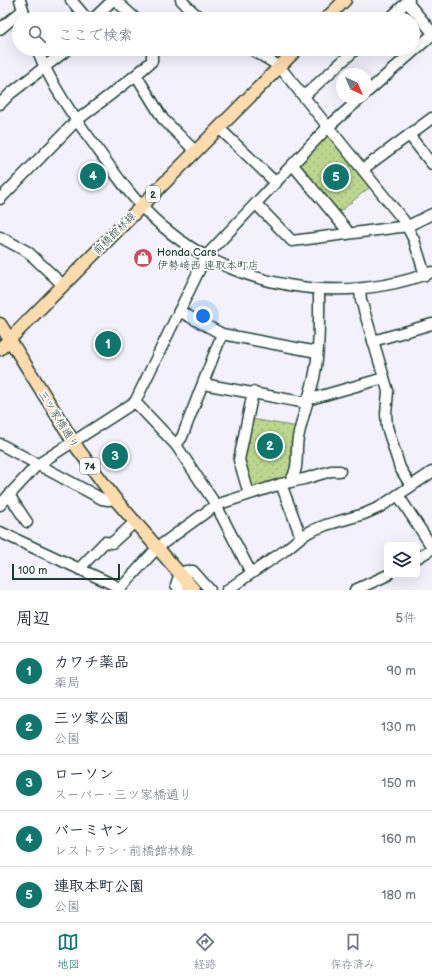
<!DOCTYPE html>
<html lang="ja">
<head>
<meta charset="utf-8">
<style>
  body { margin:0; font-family:"Balsamiq Sans","Klee One",sans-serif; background:#f6f6f7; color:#1f2937 }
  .controls { position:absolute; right:12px; bottom:12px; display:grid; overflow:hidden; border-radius:6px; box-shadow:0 4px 16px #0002 }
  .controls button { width:36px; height:36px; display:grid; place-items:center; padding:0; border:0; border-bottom:1px solid #e0e1e3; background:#fff; color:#1f2937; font:20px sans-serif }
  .compass { position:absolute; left:336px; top:68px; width:36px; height:36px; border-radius:50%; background:#fff; box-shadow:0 4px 16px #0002; rotate:135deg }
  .scale { position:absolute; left:12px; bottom:10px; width:108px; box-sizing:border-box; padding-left:4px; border:2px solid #1f3d34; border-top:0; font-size:11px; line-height:14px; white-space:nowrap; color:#1f3d34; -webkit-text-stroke:3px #fff; paint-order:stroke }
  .you { position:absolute; left:203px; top:316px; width:14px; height:14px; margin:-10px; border:3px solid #fff; border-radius:50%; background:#1a73e8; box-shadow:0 0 0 6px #1a73e833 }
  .badge { display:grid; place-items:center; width:26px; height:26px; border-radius:50%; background:#0f766e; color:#fff; font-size:13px; font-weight:700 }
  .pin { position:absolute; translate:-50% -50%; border:2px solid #fff; box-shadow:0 1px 4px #0006 }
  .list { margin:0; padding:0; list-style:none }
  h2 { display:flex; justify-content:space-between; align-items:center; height:52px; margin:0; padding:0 16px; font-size:17px }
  h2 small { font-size:13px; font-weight:400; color:#747a83 }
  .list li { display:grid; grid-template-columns:26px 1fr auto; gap:12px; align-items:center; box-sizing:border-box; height:56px; padding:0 16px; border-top:1px solid #e0e1e3 }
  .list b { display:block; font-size:15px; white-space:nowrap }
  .list p { margin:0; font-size:13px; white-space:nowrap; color:#747a83 }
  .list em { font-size:13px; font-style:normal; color:#747a83 }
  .icon { flex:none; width:22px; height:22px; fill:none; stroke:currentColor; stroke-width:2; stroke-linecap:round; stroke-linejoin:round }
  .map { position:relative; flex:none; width:432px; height:590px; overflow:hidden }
  .search { position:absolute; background:#fff; box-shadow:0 4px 16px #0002; left:12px; right:12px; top:12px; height:44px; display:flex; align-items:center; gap:10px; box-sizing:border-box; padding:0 14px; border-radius:22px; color:#747a83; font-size:15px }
  .sheet { height:332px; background:#fff }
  nav { display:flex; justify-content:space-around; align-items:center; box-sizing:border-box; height:56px; border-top:1px solid #e0e1e3; background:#fff; font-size:11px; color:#747a83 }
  nav a { display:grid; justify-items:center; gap:2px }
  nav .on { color:#0f766e }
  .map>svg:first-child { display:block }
  .park { fill:url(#park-dots); stroke:#6e8a61 }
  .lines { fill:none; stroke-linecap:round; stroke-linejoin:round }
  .minor-casing { stroke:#1f3d34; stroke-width:13 }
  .major-casing { stroke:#1f3d34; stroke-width:15 }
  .minor { stroke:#fff; stroke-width:10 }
  .major { stroke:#fedbac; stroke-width:12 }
  .labels { text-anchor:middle; stroke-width:3.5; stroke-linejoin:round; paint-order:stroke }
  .shield { fill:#fff; stroke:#627771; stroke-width:1 }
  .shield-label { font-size:10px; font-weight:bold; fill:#1f3d34 }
  .street-label { font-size:11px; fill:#1f3d34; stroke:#fff }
  .poi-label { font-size:11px; fill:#1f3d34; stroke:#fff; text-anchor:start }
</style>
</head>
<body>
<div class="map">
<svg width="432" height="590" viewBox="0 0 432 590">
  <defs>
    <pattern id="park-dots" width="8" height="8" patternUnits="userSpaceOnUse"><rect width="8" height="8" fill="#bdd78e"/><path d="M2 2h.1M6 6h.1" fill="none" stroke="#a2b97b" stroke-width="1.8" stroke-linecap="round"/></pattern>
  </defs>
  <rect width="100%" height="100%" fill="#f3f1fb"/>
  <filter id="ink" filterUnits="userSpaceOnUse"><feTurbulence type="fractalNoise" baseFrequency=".025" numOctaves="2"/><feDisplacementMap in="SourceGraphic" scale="8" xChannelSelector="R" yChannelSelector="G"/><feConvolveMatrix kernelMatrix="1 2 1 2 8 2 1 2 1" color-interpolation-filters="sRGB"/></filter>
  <g filter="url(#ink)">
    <g class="park">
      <polygon points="327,134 329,134 371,186 337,214 300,168 299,163"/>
      <polygon points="251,419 298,427 291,476 288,479 254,490 251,488 243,461"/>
    </g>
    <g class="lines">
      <defs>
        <g id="minor">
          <polyline points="20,0 26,19"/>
          <polyline points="71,0 87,19"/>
          <polyline points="115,0 136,19"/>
          <polyline points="181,0 193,12 202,19"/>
          <polyline points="407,2 432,32"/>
          <polyline points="93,19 113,0"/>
          <polyline points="389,19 409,0"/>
          <polyline points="0,29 23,10"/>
          <path d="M 37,49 C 51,85 73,116 96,147 C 116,175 135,203 162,226 C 236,289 341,306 432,272"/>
          <polyline points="251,49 274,63 283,71 404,221 414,240 425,275"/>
          <polyline points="136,75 152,61 152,49"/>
          <polyline points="366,93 432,35"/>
          <polyline points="304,96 356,49"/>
          <polyline points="0,104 11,93 68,49"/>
          <polyline points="219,128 276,183"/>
          <polyline points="409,135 432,164"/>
          <polyline points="293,165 346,229 347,234"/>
          <polyline points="363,169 432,118"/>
          <polyline points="0,199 76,121 136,75 163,119 195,151"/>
          <polyline points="256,204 292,241 408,226 432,214"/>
          <polyline points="0,237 28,252 63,285"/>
          <polyline points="360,289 361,300 388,391 386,414 387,427 400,468 411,486"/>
          <polyline points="179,311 222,334 317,352"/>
          <polyline points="373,341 432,324"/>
          <polyline points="203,384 307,403"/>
          <polyline points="308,399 314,398 384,378"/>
          <polyline points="135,402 176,445 216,505 251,573"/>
          <polyline points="0,444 102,499 108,500 115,499"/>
          <polyline points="176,445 182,437 222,334"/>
          <path d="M 290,482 C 300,468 295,453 298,438 C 302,418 309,398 314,378 C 320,349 319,319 319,290"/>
          <polyline points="281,484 301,537"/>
          <polyline points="249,494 239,460 253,392"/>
          <polyline points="9,495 27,522"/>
          <polyline points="398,495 432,547"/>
          <polyline points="0,505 37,465 135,402 206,256 328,127 361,98"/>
          <polyline points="0,532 114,585 120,590"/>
          <polyline points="417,558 432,549"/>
          <polyline points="79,569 105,542 112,543 136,521"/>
          <polyline points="119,590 158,547 216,505 281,484 304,479 331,471 340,471"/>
          <polyline points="180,590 176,585 180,573 186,571 193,571 210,590"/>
          <polyline points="227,590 284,551 301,537 311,531 326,525 364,514 380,507 432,472"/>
          <polyline points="355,590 388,575"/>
        </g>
        <g id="major">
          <polyline points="326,19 345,0"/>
          <polyline points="0,324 78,449 115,499 194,590"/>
          <polyline points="0,349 297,49"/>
        </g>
      </defs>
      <use href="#minor" class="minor-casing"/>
      <use href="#major" class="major-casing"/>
      <use href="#minor" class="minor"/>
      <use href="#major" class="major"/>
    </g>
  </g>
  <defs>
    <symbol id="shop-disc" viewBox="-11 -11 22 22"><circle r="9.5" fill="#d1495b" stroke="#fff"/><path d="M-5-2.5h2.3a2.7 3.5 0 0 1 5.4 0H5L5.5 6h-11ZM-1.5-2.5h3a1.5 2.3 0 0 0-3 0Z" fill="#fff"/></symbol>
  </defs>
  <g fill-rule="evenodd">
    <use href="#shop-disc" x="132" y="247" width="22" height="22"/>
  </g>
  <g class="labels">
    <g class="shield">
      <rect x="146" y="186" width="14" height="16" rx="3"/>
      <rect x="80" y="458" width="20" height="16" rx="3"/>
    </g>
    <g class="shield-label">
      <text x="153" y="198">2</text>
      <text x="90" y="470">74</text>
    </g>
    <g class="street-label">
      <text transform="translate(114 233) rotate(-45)" y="4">前橋館林線</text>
      <text transform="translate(59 419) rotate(58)" y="4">三ツ家橋通り</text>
    </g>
    <g class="poi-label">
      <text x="157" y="256">Honda Cars<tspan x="157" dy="13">伊勢崎西 連取本町店</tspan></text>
    </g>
  </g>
</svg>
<div class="controls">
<button><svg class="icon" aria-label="layers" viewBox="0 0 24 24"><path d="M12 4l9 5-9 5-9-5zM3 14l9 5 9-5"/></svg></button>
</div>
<svg class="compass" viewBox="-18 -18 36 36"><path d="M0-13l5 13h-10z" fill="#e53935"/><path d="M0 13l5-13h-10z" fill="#747a83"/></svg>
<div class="scale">100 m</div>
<div class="you"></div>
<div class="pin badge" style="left:108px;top:344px">1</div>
<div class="pin badge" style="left:270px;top:446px">2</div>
<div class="pin badge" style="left:115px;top:456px">3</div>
<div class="pin badge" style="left:93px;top:176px">4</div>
<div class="pin badge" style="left:336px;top:177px">5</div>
<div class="search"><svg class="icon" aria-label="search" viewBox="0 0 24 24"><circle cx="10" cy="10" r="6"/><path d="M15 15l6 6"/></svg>ここで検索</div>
</div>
<section class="sheet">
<h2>周辺<small>5件</small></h2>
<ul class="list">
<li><span class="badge">1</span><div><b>カワチ薬品</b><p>薬局</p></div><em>90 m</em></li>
<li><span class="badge">2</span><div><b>三ツ家公園</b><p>公園</p></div><em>130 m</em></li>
<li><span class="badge">3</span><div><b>ローソン</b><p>スーパー · 三ツ家橋通り</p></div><em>150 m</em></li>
<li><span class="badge">4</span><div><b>バーミヤン</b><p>レストラン · 前橋館林線</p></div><em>160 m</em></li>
<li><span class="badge">5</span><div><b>連取本町公園</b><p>公園</p></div><em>180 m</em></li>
</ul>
</section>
<nav>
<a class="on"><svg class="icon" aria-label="map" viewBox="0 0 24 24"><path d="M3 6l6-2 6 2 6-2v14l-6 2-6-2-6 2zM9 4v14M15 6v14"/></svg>地図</a>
<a><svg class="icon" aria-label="directions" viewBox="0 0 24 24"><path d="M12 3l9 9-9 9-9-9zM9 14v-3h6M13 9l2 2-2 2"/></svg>経路</a>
<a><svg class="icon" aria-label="saved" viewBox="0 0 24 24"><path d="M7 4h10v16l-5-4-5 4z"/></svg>保存済み</a>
</nav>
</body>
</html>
